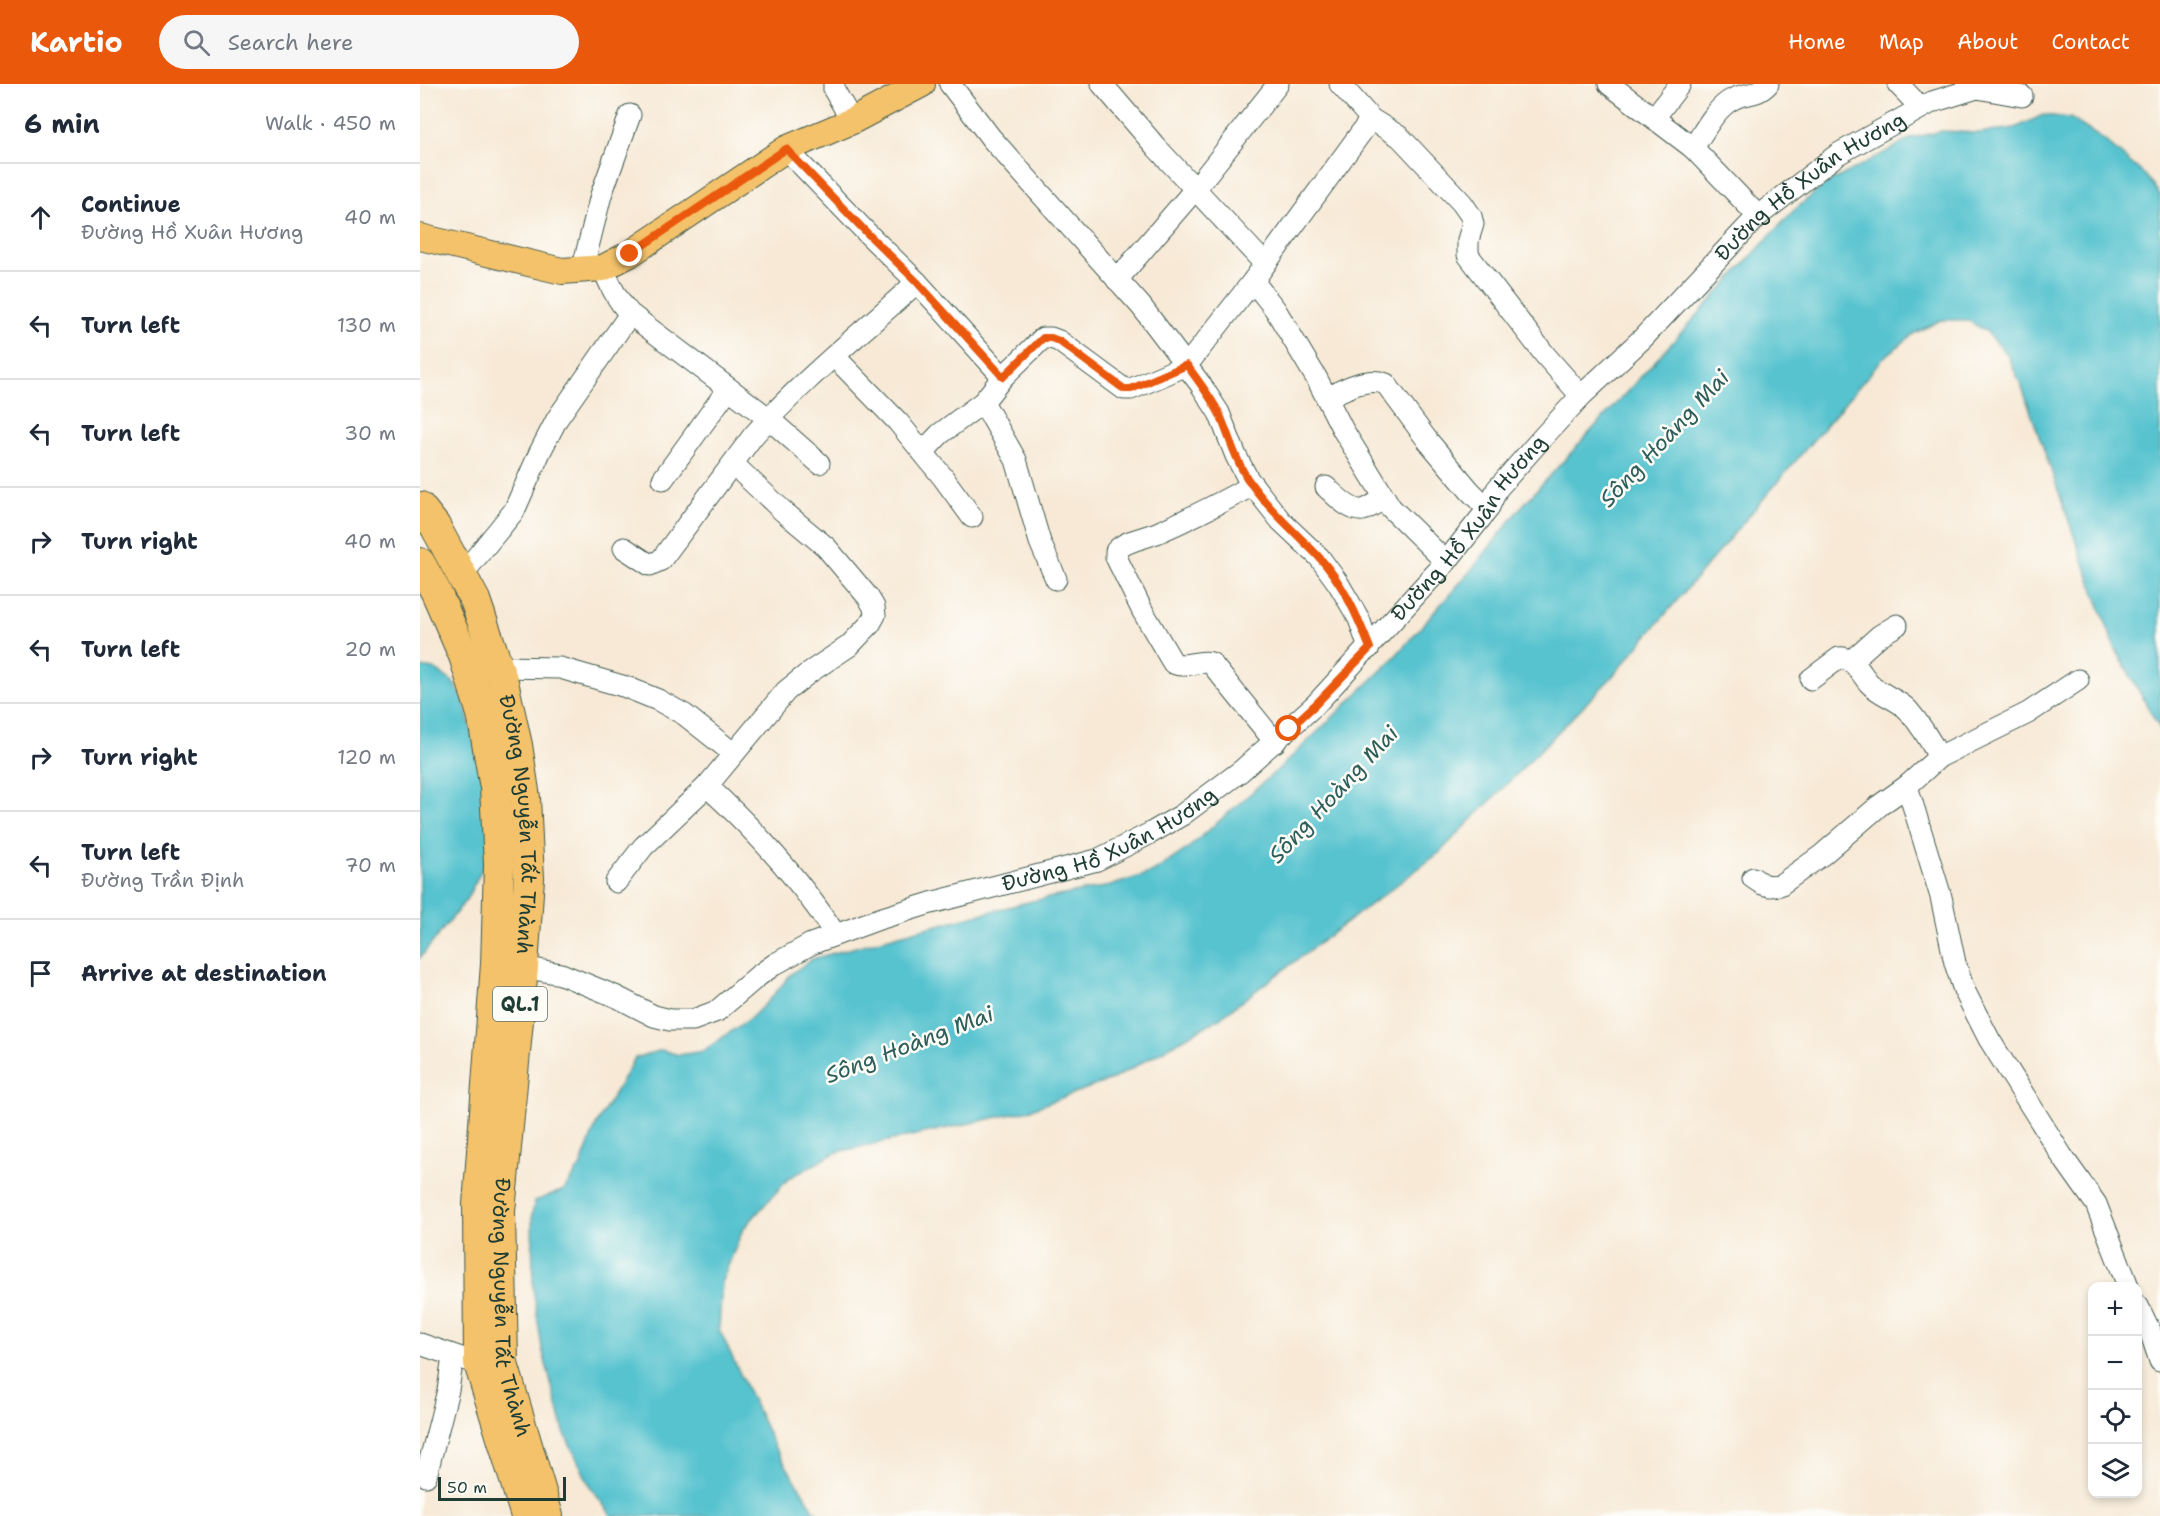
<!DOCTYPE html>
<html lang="en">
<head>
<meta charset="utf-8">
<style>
  body { margin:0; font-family:"Shantell Sans",sans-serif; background:#f6f6f7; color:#1f2937 }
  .controls { position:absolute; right:18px; bottom:18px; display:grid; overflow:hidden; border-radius:12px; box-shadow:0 3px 9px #0003 }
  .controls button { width:54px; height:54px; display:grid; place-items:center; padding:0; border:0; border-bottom:2px solid #e0e1e3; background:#fff; color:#1f2937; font:30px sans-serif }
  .scale { position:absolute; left:18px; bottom:15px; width:128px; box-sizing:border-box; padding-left:6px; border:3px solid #1f3d34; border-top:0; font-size:16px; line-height:21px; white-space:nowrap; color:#1f3d34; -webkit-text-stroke:4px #fdfcf7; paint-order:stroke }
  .stop { position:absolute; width:18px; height:18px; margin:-14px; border:4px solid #ea580c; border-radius:50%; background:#fff }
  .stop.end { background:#ea580c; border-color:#fff; box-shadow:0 2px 6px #0008 }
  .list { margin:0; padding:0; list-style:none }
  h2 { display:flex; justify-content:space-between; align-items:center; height:78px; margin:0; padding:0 24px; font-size:26px }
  h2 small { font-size:20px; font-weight:400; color:#747a83 }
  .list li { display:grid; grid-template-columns:39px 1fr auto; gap:18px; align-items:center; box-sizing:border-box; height:108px; padding:0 24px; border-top:2px solid #e0e1e3 }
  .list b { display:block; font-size:22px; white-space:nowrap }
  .list p { margin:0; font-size:20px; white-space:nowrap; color:#747a83 }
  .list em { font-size:20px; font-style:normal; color:#747a83 }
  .icon { flex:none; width:33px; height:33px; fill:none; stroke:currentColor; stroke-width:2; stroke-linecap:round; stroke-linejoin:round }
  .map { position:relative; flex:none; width:1740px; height:1432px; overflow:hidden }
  header { display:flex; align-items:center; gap:36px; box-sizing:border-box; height:84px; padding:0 30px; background:#ea580c; color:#fff }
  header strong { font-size:28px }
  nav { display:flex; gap:33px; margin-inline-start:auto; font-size:21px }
  .search { width:420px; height:54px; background:#f6f6f7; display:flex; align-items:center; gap:15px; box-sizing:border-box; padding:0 21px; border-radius:33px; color:#747a83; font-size:22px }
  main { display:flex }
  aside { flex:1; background:#fff }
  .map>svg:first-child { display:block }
  .water { fill:#56c3cf; stroke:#3a8082; stroke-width:1.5 }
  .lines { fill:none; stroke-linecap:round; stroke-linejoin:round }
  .minor-casing { stroke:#3f574c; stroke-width:23 }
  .major-casing { stroke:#3f574c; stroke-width:28 }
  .highway-casing { stroke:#3f574c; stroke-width:32 }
  .minor { stroke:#fff; stroke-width:21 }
  .major { stroke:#f3c26a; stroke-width:26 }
  .highway { stroke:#f3c26a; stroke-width:30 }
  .route { stroke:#ea580c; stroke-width:8 }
  .labels { text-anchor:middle; stroke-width:5; stroke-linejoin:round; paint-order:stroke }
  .shield { fill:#fdfcf7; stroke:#62766e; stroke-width:1.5 }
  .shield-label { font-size:20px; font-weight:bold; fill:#1f3d34 }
  .street-label { font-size:21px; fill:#1f3d34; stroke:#fdfcf7 }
  .water-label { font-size:22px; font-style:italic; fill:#2d5e5b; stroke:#fdfcf7 }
</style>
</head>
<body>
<header>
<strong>Kartio</strong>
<div class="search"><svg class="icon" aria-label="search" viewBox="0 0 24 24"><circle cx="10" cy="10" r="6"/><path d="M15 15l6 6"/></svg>Search here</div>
<nav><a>Home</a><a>Map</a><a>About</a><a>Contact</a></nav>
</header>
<main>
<aside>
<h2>6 min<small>Walk · 450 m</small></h2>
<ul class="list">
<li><svg class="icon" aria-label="ahead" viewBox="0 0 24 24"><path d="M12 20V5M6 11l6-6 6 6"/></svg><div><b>Continue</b><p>Đường Hồ Xuân Hương</p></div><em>40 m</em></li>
<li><svg class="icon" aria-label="left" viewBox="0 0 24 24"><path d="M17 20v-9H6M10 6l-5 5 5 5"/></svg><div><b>Turn left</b></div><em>130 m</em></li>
<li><svg class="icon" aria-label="left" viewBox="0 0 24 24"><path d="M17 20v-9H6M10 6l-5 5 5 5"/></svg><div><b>Turn left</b></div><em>30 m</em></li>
<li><svg class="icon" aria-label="right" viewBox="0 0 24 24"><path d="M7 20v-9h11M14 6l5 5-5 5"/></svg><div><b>Turn right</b></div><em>40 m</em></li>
<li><svg class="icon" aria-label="left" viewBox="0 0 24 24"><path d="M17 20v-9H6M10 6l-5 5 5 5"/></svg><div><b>Turn left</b></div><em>20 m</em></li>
<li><svg class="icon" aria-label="right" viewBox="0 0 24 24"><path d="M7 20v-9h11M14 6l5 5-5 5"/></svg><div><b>Turn right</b></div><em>120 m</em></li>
<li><svg class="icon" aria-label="left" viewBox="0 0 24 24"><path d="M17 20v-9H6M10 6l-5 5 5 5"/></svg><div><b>Turn left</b><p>Đường Trần Định</p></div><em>70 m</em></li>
<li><svg class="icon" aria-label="arrive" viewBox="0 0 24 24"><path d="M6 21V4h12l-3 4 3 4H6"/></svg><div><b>Arrive at destination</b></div></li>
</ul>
</aside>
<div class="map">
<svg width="1740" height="1432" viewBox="0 0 1740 1432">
  <rect width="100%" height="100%" fill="#fdfcf7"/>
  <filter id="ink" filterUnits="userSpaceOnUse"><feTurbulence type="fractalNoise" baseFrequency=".0167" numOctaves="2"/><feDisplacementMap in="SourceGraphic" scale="12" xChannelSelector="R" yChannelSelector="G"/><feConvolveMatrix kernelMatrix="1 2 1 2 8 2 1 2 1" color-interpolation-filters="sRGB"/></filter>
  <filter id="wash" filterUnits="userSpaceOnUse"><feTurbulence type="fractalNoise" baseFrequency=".008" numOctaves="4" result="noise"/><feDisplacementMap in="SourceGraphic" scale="24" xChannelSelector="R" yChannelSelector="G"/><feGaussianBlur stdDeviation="1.35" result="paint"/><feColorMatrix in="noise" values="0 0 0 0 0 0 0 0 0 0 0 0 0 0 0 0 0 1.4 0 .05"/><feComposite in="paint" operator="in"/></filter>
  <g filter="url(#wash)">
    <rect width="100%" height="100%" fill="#f7e9d6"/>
    <g class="water">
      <polygon points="1623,31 1650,34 1684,56 1726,92 1740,111 1740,645 1695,564 1658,463 1602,303 1587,270 1566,247 1547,236 1521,236 1495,249 1463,274 1192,593 1019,769 798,935 693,995 606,1027 417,1068 369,1094 323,1145 302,1197 299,1245 355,1364 398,1432 192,1432 171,1404 144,1348 122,1265 113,1204 112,1130 115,1117 144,1106 160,1083 176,1041 215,974 242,966 259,971 283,967 333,932 353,912 371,890 392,875 494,847 612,817 690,802 733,788 767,765 862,682 971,577 1053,484 1103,421 1372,128 1404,101 1492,54 1522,47 1558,49 1595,44"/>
      <polygon points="0,583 14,585 32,597 43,614 71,726 71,767 59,791 46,816 0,874"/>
    </g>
  </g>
  <g filter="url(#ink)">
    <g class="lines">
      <defs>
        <g id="minor">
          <polyline points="414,0 414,6 432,37"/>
          <polyline points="530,0 571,54 721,222 781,301 799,329 816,372 828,395 861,437 899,473 918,499 939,535 949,564"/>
          <polyline points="682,0 736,63 844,179"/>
          <polyline points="920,0 951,35 980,53 1042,119 1051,132 1053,140 1048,156 1048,171 1125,271 1161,312"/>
          <polyline points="1189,0 1273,64 1338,132"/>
          <polyline points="1478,0 1501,24"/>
          <polyline points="1234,34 1260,0"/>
          <path d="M 1273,64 C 1284,48 1295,24 1313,15 C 1326,8 1336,13 1348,0"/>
          <polyline points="366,65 448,150 497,198 583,293"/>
          <path d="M 183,184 C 190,201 197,216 210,230 L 348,334 L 399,379"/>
          <polyline points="162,187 181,111 210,31"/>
          <polyline points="697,196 776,104 858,0"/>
          <polyline points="833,197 855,225 897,295 923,346 971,424 1026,478"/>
          <polyline points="415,273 478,338 522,392 552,433"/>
          <path d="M 907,314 C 923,305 948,292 966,300 L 1008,357 L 1050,407 L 1068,425"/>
          <polyline points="563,318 596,376 620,458 636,495"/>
          <polyline points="503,368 520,350 563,318 583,293 623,254 631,254 639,257 704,305 711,305 767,281 833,197 951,35"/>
          <polyline points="243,395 308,305"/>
          <path d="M 833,401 C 802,418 771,434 739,448 C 726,454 705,456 696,467 L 696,473 L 722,526 L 753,579 C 766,585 778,575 791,579 L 855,658"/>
          <path d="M 906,403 C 915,411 930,428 943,426 C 950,424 958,418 964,414"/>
          <path d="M 204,464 L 230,481 L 241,476 L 333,352 C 382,296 442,249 497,198"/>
          <polyline points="41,492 94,427 120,368 137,335 210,230"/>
          <polyline points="1431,577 1459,552 1477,541"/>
          <polyline points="79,583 140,584 206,603 238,616 265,631 313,669"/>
          <path d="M 1391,595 L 1419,574 C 1433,572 1441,590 1449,599 C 1460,611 1478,615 1488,626 C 1500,640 1510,656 1519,673"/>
          <path d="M 287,702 C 335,746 380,796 415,850"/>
          <polyline points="1487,702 1521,813 1535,879 1544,906 1569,955 1642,1072 1676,1120 1708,1202"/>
          <polyline points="1333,794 1342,800 1349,802 1360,801 1402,771 1460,721 1487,702 1519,673 1608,629 1658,596"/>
          <polyline points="196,798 223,763 287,702 366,607 390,588 429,562 450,540 455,531 454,523 448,513 406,463 364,428 313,380"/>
          <path id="s1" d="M 103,883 L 141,890 L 197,913 L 234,932 L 250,936 L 273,936 L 297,927 L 338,892 L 355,880 L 391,860 L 459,835 L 511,819 L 677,776 L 729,750 L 762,731 L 821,687 L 896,620 L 1026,478 L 1068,425 L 1077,405 L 1123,353 L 1161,312 L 1223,254 L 1338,132 L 1418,70 L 1512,18 L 1557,4 L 1602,12"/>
          <polyline points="1718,1222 1730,1247 1740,1277"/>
          <polyline points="0,1260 47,1276"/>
          <polyline points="6,1392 28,1306 33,1273"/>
        </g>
        <polyline id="major" points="0,153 142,187 183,184 210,170 366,65 432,37 502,0"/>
        <g id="highway">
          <path id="s2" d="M 0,423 L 15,442 L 55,516 L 83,598 L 97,661 L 105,714 L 109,794 L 103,883 L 80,1127 L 83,1280 L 128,1432"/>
          <polyline points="0,479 16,508 44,572 62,630 75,704 79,781 76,880 58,1121 59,1279 106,1432"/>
        </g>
      </defs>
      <use href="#minor" class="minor-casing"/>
      <use href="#major" class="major-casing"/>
      <use href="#highway" class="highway-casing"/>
      <use href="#minor" class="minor"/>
      <use href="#major" class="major"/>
      <use href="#highway" class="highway"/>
    </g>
  </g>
  <g class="lines" filter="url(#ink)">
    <path class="route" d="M 210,170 L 366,65 L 448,150 L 497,198 L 583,293 L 623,254 L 631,254 L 639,257 L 704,305 L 711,305 L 767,281 C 778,297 791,313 800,331 C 809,352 815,375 827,394 C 848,425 873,446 898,472 C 923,499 937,531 950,564 L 896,620 L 869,645"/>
  </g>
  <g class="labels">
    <rect class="shield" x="73" y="903" width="54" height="34" rx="4.5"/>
    <g class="shield-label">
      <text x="100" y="927">QL.1</text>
    </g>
    <g class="street-label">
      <text dy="7" stroke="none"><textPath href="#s1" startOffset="1610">Đường Hồ Xuân Hương</textPath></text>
      <text dy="7" stroke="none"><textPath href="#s1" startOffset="1124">Đường Hồ Xuân Hương</textPath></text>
      <text dy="7" stroke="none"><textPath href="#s2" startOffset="339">Đường Nguyễn Tất Thành</textPath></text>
      <text dy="7" stroke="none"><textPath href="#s1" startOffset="639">Đường Hồ Xuân Hương</textPath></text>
      <text dy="7" stroke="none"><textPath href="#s2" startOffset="825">Đường Nguyễn Tất Thành</textPath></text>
    </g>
    <g class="water-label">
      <text transform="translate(1244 354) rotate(-47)" y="8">Sông Hoàng Mai</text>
      <text transform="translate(913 710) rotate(-47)" y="8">Sông Hoàng Mai</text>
      <text transform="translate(489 960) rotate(-21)" y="8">Sông Hoàng Mai</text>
    </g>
  </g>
</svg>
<div class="controls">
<button>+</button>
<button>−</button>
<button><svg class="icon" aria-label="locate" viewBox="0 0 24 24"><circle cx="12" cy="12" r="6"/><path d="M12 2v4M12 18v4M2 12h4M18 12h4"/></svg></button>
<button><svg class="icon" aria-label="layers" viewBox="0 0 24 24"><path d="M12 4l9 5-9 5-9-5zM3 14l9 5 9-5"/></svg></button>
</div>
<div class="scale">50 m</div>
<div class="stop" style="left:869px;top:645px"></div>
<div class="stop end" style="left:210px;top:170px"></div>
</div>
</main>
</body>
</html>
